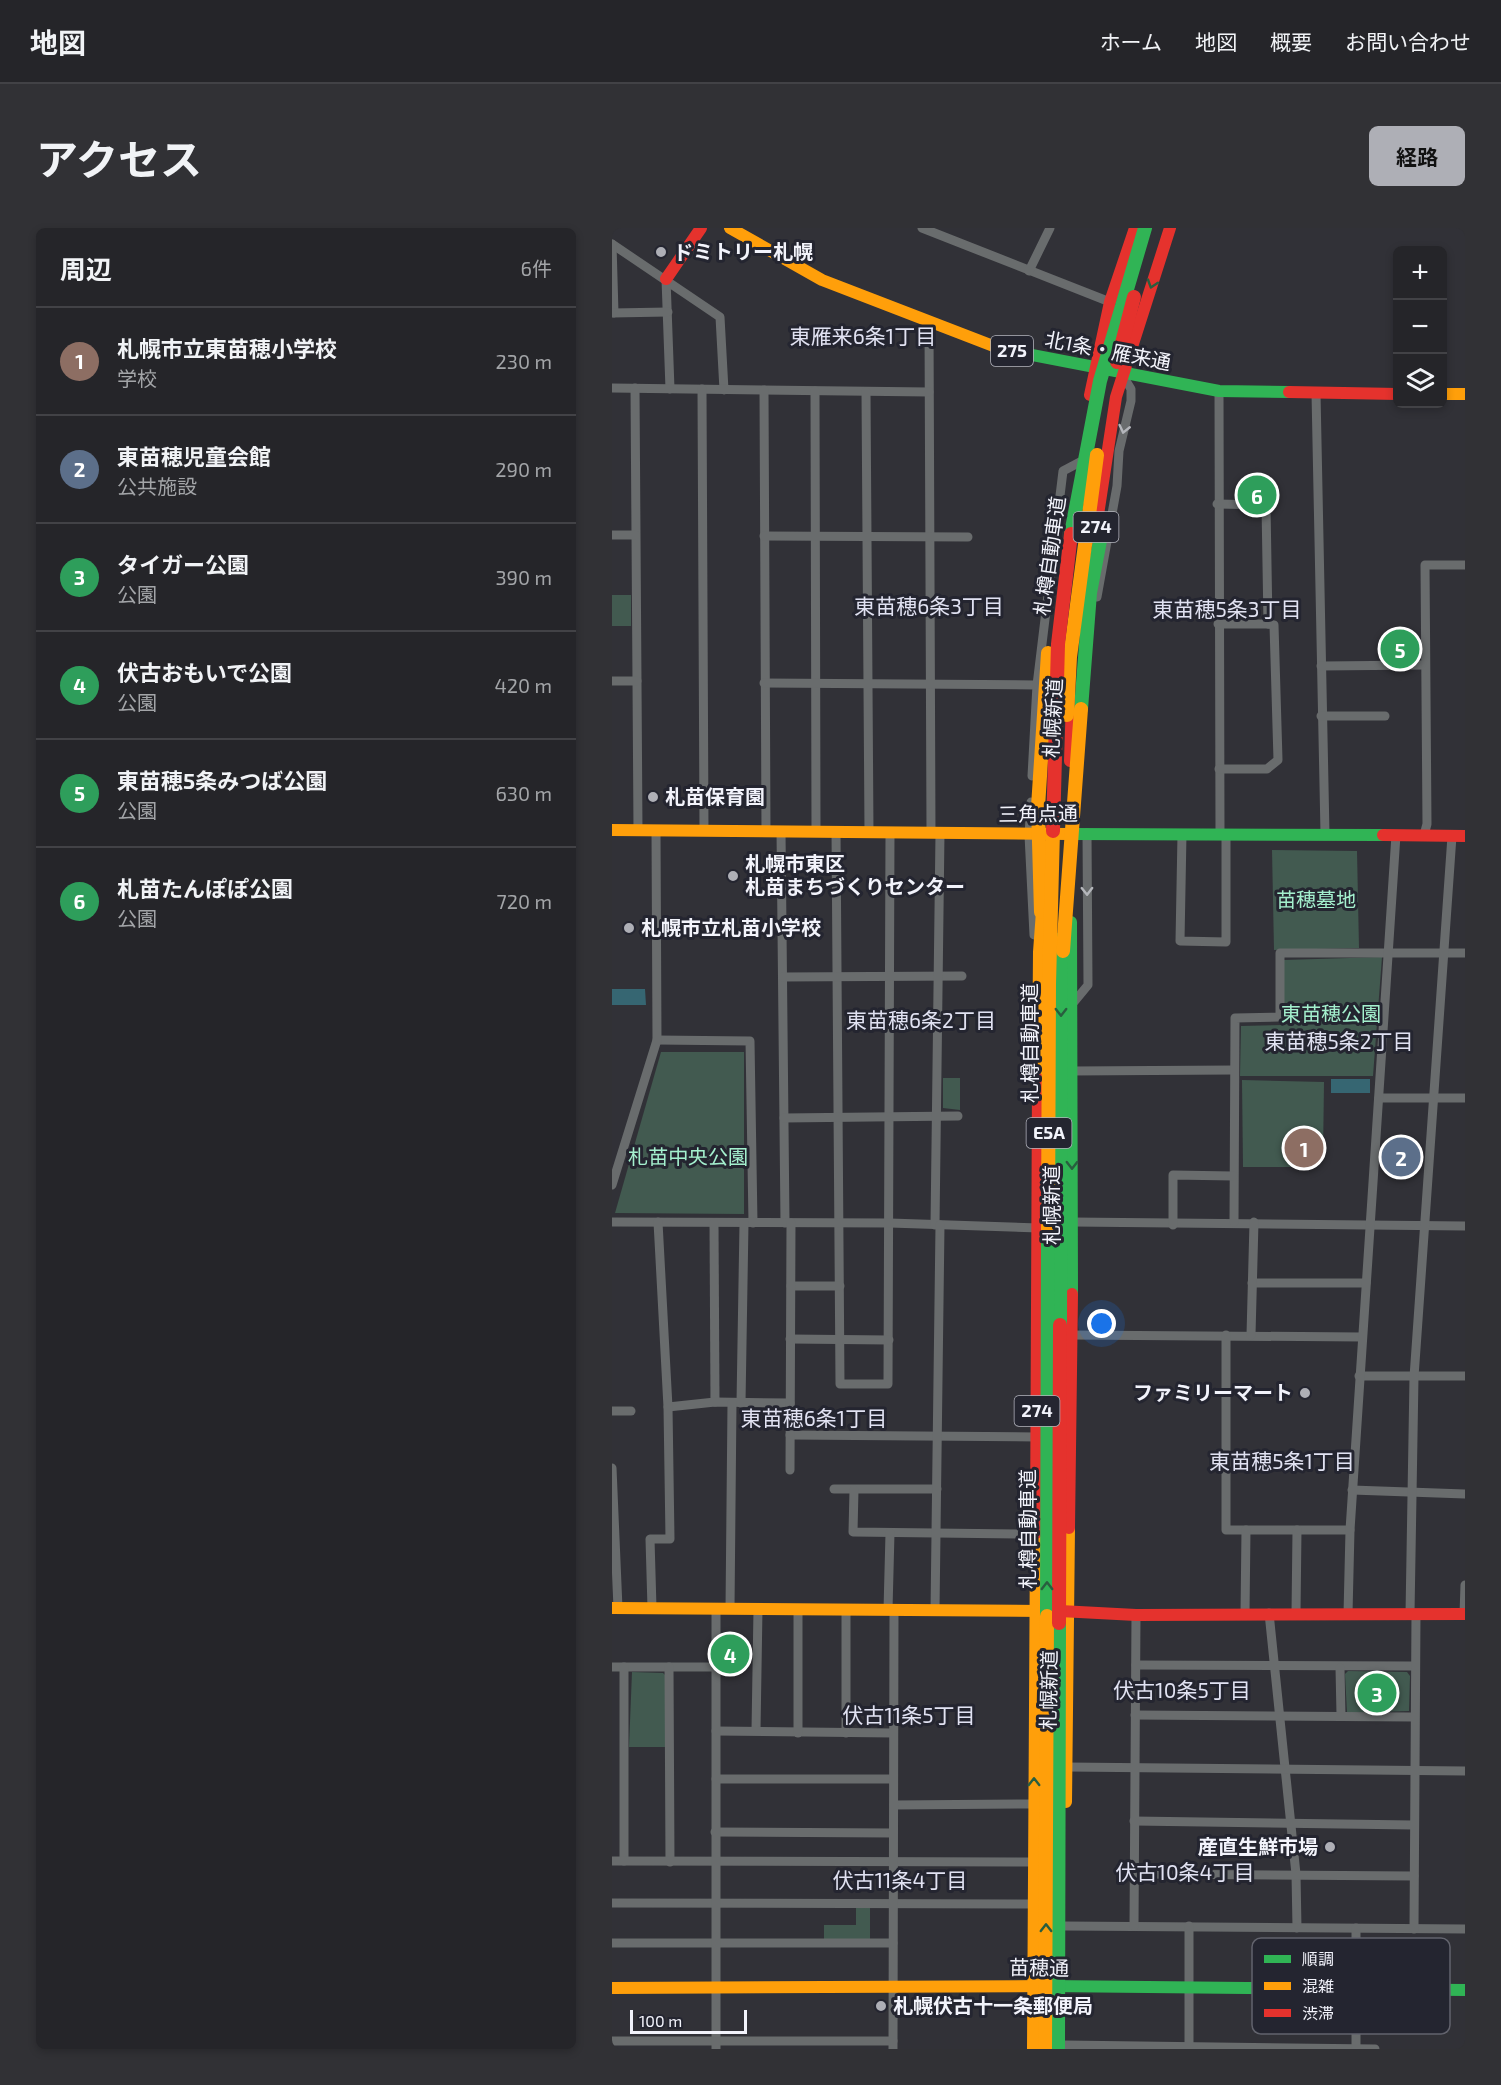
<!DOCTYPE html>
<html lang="ja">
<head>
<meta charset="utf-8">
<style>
  body { margin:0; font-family:"Exo 2","Noto Sans JP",sans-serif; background:#313135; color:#f1f3f6 }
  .controls { position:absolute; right:18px; top:18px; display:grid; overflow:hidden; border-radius:9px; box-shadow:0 3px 9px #0003 }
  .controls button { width:54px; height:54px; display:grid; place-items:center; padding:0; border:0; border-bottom:2px solid #424246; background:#252529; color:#f1f3f6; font:30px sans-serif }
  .scale { position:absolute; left:18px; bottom:15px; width:117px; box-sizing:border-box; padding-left:6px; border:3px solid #f2f3fb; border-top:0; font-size:16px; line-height:21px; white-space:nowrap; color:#f2f3fb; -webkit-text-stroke:4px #242530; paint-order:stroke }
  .you { position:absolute; left:490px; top:1096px; width:21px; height:21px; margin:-15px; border:4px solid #fff; border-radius:50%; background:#1a73e8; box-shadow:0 0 0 9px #1a73e833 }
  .badge { display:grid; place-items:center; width:39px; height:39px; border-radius:50%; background:#aeafb6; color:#fff; font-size:20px; font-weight:700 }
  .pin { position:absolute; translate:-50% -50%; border:3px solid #fff; box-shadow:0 2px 6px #0006 }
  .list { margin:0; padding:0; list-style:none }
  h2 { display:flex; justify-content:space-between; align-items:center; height:78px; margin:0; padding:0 24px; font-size:26px }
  h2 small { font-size:20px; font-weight:400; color:#a3a5a8 }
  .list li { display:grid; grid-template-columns:39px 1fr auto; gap:18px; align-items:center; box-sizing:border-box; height:108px; padding:0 24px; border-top:2px solid #424246 }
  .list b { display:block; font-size:22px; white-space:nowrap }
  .list p { margin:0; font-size:20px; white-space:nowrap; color:#a3a5a8 }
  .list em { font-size:20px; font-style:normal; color:#a3a5a8 }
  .icon { flex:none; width:33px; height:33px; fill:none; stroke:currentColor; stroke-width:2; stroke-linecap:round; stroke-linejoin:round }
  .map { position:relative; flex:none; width:853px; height:1821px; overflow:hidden; border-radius:9px }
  header { display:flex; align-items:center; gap:36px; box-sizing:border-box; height:84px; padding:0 30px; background:#252529; border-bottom:2px solid #424246 }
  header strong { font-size:28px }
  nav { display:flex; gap:33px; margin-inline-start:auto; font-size:21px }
  .intro { display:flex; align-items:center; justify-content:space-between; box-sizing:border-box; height:144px; padding:0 36px }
  h1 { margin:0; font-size:42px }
  .button { padding:15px 27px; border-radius:9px; background:#aeafb6; color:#111; font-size:21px; font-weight:700 }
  main { display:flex; gap:36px; padding:0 36px }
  aside { flex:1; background:#252529; border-radius:9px; box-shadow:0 3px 9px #0003 }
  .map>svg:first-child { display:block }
  .green { fill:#425a50 }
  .water { fill:#366672 }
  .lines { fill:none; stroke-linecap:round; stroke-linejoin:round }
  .street { stroke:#696c6d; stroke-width:9 }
  .fast { stroke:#30b455; stroke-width:12 }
  .slow { stroke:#ff9f0a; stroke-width:12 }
  .jam { stroke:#e5322d; stroke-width:12 }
  .fast-bridge { stroke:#30b455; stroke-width:14 }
  .slow-bridge { stroke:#ff9f0a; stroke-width:14 }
  .jam-bridge { stroke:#e5322d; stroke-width:14 }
  .oneway { stroke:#295e3f }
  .oneway2 { stroke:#b4b6bb }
  .poi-dot { fill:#aeafb6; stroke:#242530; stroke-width:2 }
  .labels { text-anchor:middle; stroke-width:6; stroke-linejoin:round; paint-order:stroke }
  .shield { fill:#242530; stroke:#b4b5be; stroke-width:1.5 }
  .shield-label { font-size:18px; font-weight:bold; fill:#f2f3fb }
  .poi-label { font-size:20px; font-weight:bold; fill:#f2f3fb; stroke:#242530; text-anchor:start }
  .street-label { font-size:20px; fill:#f2f3fb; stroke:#242530 }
  .park-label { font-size:20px; fill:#a4f0ce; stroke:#242530 }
  .neighbourhood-label { font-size:21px; fill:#e1e2f2; stroke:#242530 }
  .key { fill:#242530; stroke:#62636d; stroke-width:1.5 }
  .key-label { font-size:16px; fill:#f2f3fb }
</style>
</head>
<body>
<header>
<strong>地図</strong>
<nav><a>ホーム</a><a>地図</a><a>概要</a><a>お問い合わせ</a></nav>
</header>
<div class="intro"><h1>アクセス</h1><a class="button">経路</a></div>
<main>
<aside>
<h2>周辺<small>6件</small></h2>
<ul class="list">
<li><span class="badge" style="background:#8d6e63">1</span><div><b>札幌市立東苗穂小学校</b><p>学校</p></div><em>230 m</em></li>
<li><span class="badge" style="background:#5c6f8a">2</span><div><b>東苗穂児童会館</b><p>公共施設</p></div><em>290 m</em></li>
<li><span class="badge" style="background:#2e9e5b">3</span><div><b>タイガー公園</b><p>公園</p></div><em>390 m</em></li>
<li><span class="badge" style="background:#2e9e5b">4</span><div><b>伏古おもいで公園</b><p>公園</p></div><em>420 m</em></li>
<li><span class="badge" style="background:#2e9e5b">5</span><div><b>東苗穂5条みつば公園</b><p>公園</p></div><em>630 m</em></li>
<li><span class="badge" style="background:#2e9e5b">6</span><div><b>札苗たんぽぽ公園</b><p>公園</p></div><em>720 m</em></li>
</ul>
</aside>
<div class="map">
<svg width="853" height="1821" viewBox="0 0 853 1821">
  <rect width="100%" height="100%" fill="#313137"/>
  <g class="green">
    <rect x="0" y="367" width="19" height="31"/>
    <polygon points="770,412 806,412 807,429 770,429"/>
    <polygon points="660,622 745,623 747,720 662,722"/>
    <polygon points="770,729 761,848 628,848 629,798 671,797 672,732"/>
    <polygon points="49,824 132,824 132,986 3,985"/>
    <polygon points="331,850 348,850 348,882 331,880"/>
    <polygon points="630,852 712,854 711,928 702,939 631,939"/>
    <polygon points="124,1413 125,1438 111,1438 110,1414"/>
    <polygon points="736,1443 795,1444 798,1448 797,1483 735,1485 733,1446"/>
    <polygon points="20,1444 51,1445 53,1447 53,1519 17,1519"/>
    <polygon points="244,1680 258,1680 258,1711 212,1711 212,1697 244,1697"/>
  </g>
  <g class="water">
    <polygon points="0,761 33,761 34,777 0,777"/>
    <rect x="719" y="851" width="39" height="14"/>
  </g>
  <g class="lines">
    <g class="street">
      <polyline points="310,0 498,74"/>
      <polyline points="0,16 108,89 112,162"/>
      <polyline points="0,16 2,85"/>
      <polyline points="417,43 438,0"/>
      <polyline points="54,51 58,161"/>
      <polyline points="0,85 56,84"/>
      <polyline points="317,96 319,605"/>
      <polyline points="0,160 317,164"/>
      <polyline points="23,160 26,602"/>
      <polyline points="90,161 92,603"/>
      <polyline points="152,162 154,604"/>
      <polyline points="203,163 204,603"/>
      <polyline points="607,163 608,606"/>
      <polyline points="254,164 257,604"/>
      <polyline points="704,165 713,606"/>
      <polyline points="605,276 654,277 656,396 606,396"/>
      <polyline points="0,307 23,307"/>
      <polyline points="152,308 356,309"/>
      <polyline points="485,369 505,258 507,223 519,173 519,161 511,148"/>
      <polyline points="709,438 813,437"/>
      <polyline points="0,453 25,453"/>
      <polyline points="152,455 425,457"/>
      <polyline points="709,488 773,488"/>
      <polyline points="607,541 655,541 666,532 662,397 656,396"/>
      <polyline points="420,548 425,457 451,243 468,234"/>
      <polyline points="419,574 417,607 422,707"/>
      <polyline points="169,603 173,995"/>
      <polyline points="224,603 228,1156 276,1156 278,604"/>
      <polyline points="570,606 568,713 614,714 614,606"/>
      <polyline points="812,607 815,596 813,337 853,337"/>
      <polyline points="171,749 350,748"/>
      <polyline points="462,774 476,757 475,605"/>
      <polyline points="45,812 138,813 141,995"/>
      <polyline points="460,843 622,842"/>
      <polyline points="767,870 853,870"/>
      <polyline points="172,890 346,888"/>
      <polyline points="0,957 45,812 44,603"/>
      <polyline points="0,994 278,995 427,1000"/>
      <polyline points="461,994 853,998"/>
      <polyline points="622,994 623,790 668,789 668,725 853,725"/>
      <polyline points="102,995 103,1174"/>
      <polyline points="323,997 328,605"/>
      <polyline points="561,997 561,947 621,948"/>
      <polyline points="640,1055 754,1055"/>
      <polyline points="179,1058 228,1058"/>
      <polyline points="458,1107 750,1109"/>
      <polyline points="614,1107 614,1302 738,1302"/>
      <polyline points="639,1107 642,994"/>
      <polyline points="178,1111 277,1112"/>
      <polyline points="747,1148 853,1148"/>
      <polyline points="129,1175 132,995"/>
      <polyline points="56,1179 103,1174 178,1175"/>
      <polyline points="0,1183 19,1183"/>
      <polyline points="178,1207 425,1209"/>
      <polyline points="0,1240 6,1380"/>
      <polyline points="178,1242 179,995"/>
      <polyline points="222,1261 325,1261"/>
      <polyline points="242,1262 241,1304 407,1306"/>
      <polyline points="740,1262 853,1266"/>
      <polyline points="40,1380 38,1311 58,1311 56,1179 46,994"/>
      <polyline points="118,1381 120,1175"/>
      <polyline points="234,1382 234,1505"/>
      <polyline points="276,1382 278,1305"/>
      <polyline points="323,1383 328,997"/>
      <polyline points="633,1385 634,1302"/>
      <polyline points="657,1385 684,1646 685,1700"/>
      <polyline points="684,1385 685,1302"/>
      <polyline points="736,1386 738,1302 784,607"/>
      <polyline points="798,1386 802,1149 840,608"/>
      <polyline points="852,1386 853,1357"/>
      <polyline points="524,1437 802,1438"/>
      <polyline points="0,1439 104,1439"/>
      <polyline points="12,1439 12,1633"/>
      <polyline points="57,1439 58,1634"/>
      <polyline points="728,1440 729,1487"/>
      <polyline points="523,1487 801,1489"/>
      <polyline points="144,1502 146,1381"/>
      <polyline points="104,1503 281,1505"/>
      <polyline points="186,1505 186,1382"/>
      <polyline points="455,1539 853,1543"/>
      <polyline points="104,1551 281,1551"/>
      <polyline points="282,1577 421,1576"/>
      <polyline points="522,1593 801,1597"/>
      <polyline points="103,1604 281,1605"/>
      <polyline points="0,1633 422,1634"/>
      <polyline points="522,1646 802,1648"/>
      <polyline points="0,1675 421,1676"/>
      <polyline points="452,1698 853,1701"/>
      <polyline points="522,1698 524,1387"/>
      <polyline points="577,1698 577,1819"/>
      <polyline points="802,1701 804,1386"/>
      <polyline points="0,1715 281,1715"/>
      <polyline points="0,1813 281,1813"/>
      <polyline points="453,1817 763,1821"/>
      <polyline points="104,1821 104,1381"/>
      <polyline points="281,1821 282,1382"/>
      <polyline points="744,1821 744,1700"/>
    </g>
    <g class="fast">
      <polyline points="389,121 607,163 677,164"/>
      <polyline points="457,606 771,607"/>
      <polyline points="459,694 460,1066"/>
      <polyline points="435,1758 853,1762"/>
    </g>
    <g class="slow">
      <polyline points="118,0 210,52 389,121"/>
      <polyline points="830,166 853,166"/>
      <polyline points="0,602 457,606"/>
      <polyline points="426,851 427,724 431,670"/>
      <polyline points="0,1380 431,1383"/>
      <polyline points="454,1574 457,1300"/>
      <polyline points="0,1760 435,1758"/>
      <polyline points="421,1821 424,1305"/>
    </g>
    <g class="jam">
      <polyline points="54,51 89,0"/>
      <polyline points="677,164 786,166"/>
      <polyline points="478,167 498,74 523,0"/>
      <polyline points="482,313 504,169 558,0"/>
      <polyline points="458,533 460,472"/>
      <polyline points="771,607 853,608"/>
      <polyline points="457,1300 460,1066"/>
      <polyline points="424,1305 426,851"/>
      <polyline points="448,1383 524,1387 853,1386"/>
    </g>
    <g class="fast-bridge">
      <polyline points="459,306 488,153 533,0"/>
      <polyline points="469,481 478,365 491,297"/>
      <polyline points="448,1097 449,711"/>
      <polyline points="435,1388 436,1002"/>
      <polyline points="446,1821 447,1395"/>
    </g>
    <g class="slow-bridge">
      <polyline points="455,487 458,429 485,227"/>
      <polyline points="429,684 426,579 436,425"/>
      <polyline points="451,723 469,481"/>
      <polyline points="436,1002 437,756 441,603"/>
      <polyline points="433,1821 435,1388"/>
    </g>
    <g class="jam-bridge">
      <polyline points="505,134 522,69"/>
      <polyline points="441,603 446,416 459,306"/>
      <polyline points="447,1395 448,1097"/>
    </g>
  </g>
  <defs><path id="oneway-chevron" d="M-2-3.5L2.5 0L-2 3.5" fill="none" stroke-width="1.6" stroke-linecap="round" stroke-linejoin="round" transform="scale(1.5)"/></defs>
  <g class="oneway">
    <use href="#oneway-chevron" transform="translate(540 56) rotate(108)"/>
    <use href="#oneway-chevron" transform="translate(449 784) rotate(90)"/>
    <use href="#oneway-chevron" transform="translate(460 937) rotate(90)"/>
    <use href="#oneway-chevron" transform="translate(435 1358) rotate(-90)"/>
    <use href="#oneway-chevron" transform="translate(422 1554) rotate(-90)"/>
    <use href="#oneway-chevron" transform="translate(434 1700) rotate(-90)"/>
  </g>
  <g class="oneway2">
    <use href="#oneway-chevron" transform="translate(512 201) rotate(103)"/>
    <use href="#oneway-chevron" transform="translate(475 663) rotate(89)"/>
  </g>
  <g class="poi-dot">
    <circle cx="49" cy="24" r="6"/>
    <circle cx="41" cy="569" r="6"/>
    <circle cx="121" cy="648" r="6"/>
    <circle cx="17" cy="700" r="6"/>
    <circle cx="693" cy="1165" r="6"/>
    <circle cx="718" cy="1619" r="6"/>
    <circle cx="269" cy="1778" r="6"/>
  </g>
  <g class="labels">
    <g class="shield">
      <rect x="379" y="108" width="42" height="30" rx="4.5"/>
      <rect x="461.5" y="284" width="45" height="30" rx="4.5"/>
      <rect x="414.5" y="890" width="45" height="30" rx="4.5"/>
      <rect x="402.5" y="1168" width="45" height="30" rx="4.5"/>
    </g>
    <g class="shield-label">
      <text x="400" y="129">275</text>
      <text x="484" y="305">274</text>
      <text x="437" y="911">E5A</text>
      <text x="425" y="1189">274</text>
    </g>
    <g class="poi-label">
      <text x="61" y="31">ドミトリー札幌</text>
      <text x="53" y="576">札苗保育園</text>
      <text x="133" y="643">札幌市東区<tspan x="133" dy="23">札苗まちづくりセンター</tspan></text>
      <text x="29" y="707">札幌市立札苗小学校</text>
      <text x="681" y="1172" text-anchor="end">ファミリーマート</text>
      <text x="706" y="1626" text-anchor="end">産直生鮮市場</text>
      <text x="281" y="1785">札幌伏古十一条郵便局</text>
    </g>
    <g class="street-label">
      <text transform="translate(496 123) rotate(11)" y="7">北1条・雁来通</text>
      <text transform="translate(438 328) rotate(-82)" y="7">札樽自動車道</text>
      <text transform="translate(441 490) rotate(-87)" y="7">札幌新道</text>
      <text transform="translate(426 586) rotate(-1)" y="7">三角点通</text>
      <text transform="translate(418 815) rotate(-90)" y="7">札樽自動車道</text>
      <text transform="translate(440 977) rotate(-90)" y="7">札幌新道</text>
      <text transform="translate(416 1301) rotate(-90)" y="7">札樽自動車道</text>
      <text transform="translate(437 1462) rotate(-89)" y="7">札幌新道</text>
      <text transform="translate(427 1740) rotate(1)" y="7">苗穂通</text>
    </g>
    <g class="park-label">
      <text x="704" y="679">苗穂墓地</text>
      <text x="719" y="793">東苗穂公園</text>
      <text x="76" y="936">札苗中央公園</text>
    </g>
    <g class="neighbourhood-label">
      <text x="251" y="116">東雁来6条1丁目</text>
      <text x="317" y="386">東苗穂6条3丁目</text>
      <text x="615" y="389">東苗穂5条3丁目</text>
      <text x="309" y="800">東苗穂6条2丁目</text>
      <text x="727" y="821">東苗穂5条2丁目</text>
      <text x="202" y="1198">東苗穂6条1丁目</text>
      <text x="670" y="1241">東苗穂5条1丁目</text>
      <text x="570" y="1470">伏古10条5丁目</text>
      <text x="297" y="1495">伏古11条5丁目</text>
      <text x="573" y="1652">伏古10条4丁目</text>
      <text x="288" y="1660">伏古11条4丁目</text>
    </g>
  </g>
  <rect x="640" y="1710" width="198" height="96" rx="9" class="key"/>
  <rect x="652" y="1727" width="27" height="8" fill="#30b455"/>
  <rect x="652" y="1754" width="27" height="8" fill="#ff9f0a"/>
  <rect x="652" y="1781" width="27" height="8" fill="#e5322d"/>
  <g class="key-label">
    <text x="690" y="1737">順調</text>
    <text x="690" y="1764">混雑</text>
    <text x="690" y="1791">渋滞</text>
  </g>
</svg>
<div class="controls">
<button>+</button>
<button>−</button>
<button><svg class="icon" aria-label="layers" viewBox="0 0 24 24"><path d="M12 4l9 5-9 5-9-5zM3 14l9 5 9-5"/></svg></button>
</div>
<div class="scale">100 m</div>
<div class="you"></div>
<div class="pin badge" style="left:692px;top:920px;background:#8d6e63">1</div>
<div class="pin badge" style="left:789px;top:929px;background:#5c6f8a">2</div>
<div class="pin badge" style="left:765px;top:1465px;background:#2e9e5b">3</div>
<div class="pin badge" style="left:118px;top:1426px;background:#2e9e5b">4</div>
<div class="pin badge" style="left:788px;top:421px;background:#2e9e5b">5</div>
<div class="pin badge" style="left:645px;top:267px;background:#2e9e5b">6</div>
</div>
</main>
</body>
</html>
